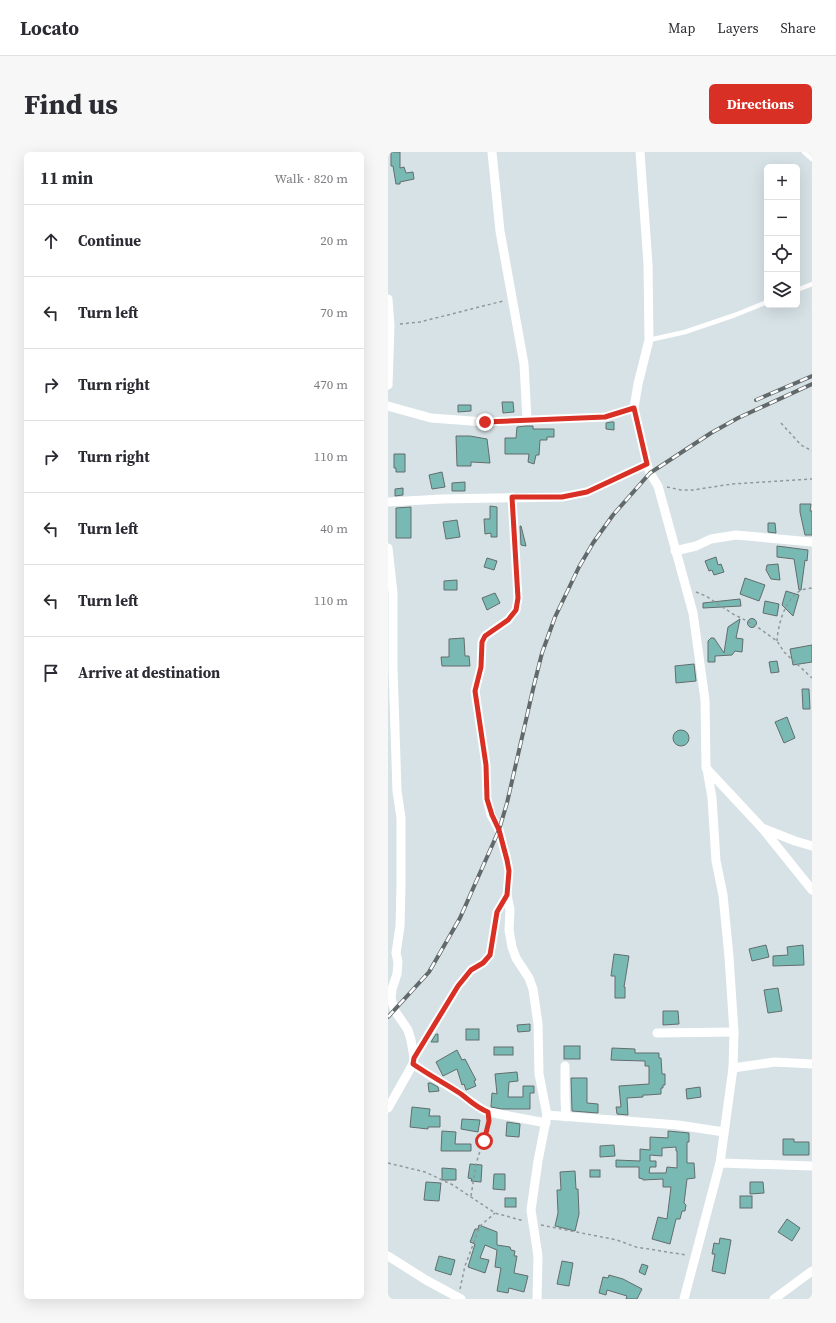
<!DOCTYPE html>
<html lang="en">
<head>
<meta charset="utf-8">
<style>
  body { margin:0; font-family:"Source Serif 4",serif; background:#f7f7f7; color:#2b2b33 }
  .controls { position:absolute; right:12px; top:12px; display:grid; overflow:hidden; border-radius:6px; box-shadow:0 4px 16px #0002 }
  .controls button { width:36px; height:36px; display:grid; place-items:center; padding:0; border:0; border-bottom:1px solid #e1e1e2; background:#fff; color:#2b2b33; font:20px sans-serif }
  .stop { position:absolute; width:12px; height:12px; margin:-9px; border:3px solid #d93025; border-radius:50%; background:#fff }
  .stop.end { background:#d93025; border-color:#fff; box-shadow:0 1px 4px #0008 }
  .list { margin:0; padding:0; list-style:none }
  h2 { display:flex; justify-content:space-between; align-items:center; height:52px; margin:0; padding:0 16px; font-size:17px }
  h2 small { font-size:13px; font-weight:400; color:#7c7c81 }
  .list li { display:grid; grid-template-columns:26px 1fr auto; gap:12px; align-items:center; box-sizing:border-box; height:72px; padding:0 16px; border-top:1px solid #e1e1e2 }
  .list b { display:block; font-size:15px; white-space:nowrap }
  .list em { font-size:13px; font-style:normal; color:#7c7c81 }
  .icon { flex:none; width:22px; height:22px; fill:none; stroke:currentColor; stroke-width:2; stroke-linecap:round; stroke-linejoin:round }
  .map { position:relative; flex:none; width:424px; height:1147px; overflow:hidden; border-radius:6px }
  header { display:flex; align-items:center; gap:24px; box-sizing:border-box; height:56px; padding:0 20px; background:#fff; border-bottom:1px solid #e1e1e2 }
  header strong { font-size:19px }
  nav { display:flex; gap:22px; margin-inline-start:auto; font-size:14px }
  .intro { display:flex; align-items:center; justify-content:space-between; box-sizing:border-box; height:96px; padding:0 24px }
  h1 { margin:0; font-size:28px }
  .button { padding:10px 18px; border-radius:6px; background:#d93025; color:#fff; font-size:14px; font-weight:700 }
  main { display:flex; gap:24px; padding:0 24px }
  aside { flex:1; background:#fff; border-radius:6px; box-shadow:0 4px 16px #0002 }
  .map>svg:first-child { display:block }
  .building { fill:#79b9b3; stroke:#626d6c; fill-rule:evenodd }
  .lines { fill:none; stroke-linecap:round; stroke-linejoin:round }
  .path { stroke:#8f989b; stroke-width:1.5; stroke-dasharray:3 3; stroke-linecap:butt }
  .service { stroke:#fff; stroke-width:4.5 }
  .minor { stroke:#fff; stroke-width:9 }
  .rail-casing { stroke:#62696b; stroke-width:4 }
  .rail { stroke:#fff; stroke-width:2.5; stroke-dasharray:8; stroke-linecap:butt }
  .route { stroke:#d93025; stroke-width:5 }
</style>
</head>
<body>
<header>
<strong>Locato</strong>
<nav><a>Map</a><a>Layers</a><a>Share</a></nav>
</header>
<div class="intro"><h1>Find us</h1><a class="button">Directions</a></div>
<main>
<aside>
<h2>11 min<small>Walk · 820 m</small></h2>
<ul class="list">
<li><svg class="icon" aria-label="ahead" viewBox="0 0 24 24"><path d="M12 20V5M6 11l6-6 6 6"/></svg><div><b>Continue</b></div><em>20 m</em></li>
<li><svg class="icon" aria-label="left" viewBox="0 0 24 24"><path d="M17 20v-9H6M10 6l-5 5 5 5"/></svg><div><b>Turn left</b></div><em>70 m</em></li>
<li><svg class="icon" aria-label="right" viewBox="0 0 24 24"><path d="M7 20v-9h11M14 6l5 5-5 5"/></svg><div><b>Turn right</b></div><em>470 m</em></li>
<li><svg class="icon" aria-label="right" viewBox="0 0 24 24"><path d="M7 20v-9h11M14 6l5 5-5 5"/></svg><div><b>Turn right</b></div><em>110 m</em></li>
<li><svg class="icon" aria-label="left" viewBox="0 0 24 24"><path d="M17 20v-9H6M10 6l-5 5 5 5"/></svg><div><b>Turn left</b></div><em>40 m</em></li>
<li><svg class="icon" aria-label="left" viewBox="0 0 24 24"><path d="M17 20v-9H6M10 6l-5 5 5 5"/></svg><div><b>Turn left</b></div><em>110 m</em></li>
<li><svg class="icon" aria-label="arrive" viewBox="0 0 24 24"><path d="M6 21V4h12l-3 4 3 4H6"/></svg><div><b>Arrive at destination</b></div></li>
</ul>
</aside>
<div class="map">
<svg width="424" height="1147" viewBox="0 0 424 1147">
  <rect width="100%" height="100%" fill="#d7e2e6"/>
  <g class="building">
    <polygon points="3,0 12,0 12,16 16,15 18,21 25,20 26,27 12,30 12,32 8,32 5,14 3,14"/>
    <polygon points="114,250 125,250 126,260 115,261"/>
    <polygon points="70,253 83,253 83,259 70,260"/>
    <polygon points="223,270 226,270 226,278 218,277 218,271"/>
    <polygon points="138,274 145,274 145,277 166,277 166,285 159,285 159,288 152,288 151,303 148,303 146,312 140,310 141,302 117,302 117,286 128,286 129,275"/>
    <polygon points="68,284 82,284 99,287 102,311 83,310 83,314 69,314"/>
    <polygon points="6,302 17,302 17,320 8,320 8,316 6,316"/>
    <polygon points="54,320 57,335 44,337 41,323"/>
    <polygon points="77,330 77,339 64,339 64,331"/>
    <polygon points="15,336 15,343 7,344 7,337"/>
    <polygon points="412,352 423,352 422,359 424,359 424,383 417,383 412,360"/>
    <polygon points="102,354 109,355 109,385 103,385 103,381 97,382 96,367 102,367"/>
    <polygon points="23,355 23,386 8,386 8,356"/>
    <polygon points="69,368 72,385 58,387 55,370"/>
    <polygon points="380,371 387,371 388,381 380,380"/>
    <polygon points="132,374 133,374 138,394 133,393"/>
    <polygon points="389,394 420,398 419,409 417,408 413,438 411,438 406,407 389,405"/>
    <polygon points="328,405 330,413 333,412 336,420 326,423 324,418 321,419 317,409"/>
    <polygon points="99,406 109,409 106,418 96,415"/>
    <polygon points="390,412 392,428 383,427 378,418 379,413"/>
    <polygon points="357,426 377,433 371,449 352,442"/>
    <polygon points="69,428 69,438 56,438 56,429"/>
    <polygon points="398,439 411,443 405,464 394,453"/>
    <polygon points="107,441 112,451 99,458 94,446"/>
    <polygon points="352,447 353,454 315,456 315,451"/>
    <polygon points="377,449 391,452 389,464 375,461"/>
    <circle cx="364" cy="471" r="4.5"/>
    <polygon points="352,467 348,486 355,487 354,500 347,499 344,503 327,504 327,510 320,510 320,489 323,486 326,486 336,501 340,475"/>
    <polygon points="76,486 77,504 81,504 82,514 54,514 53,505 61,505 61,487"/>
    <polygon points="424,493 424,510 405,513 402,497"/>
    <polygon points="389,509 391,520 383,521 381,510"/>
    <polygon points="306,512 308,529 288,531 287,514"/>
    <polygon points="414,537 421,537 422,557 415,557"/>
    <polygon points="399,565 407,586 396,591 387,570"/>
    <circle cx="293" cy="586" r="8"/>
    <polygon points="378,793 381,805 364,809 361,797"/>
    <polygon points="415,793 416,813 385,814 385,804 400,803 399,795"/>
    <polygon points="226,802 241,804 236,835 237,835 237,846 227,846 227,824 223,824"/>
    <polygon points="390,836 394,859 380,861 376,838"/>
    <polygon points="275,859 290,859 291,872 275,873"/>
    <polygon points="142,872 142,879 130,880 129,873"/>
    <rect x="78" y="877" width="13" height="11"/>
    <polygon points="48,882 50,882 50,890 43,890"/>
    <rect x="176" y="894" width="16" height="13"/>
    <rect x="106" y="895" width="19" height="8"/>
    <polygon points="224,896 247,897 247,901 271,901 271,906 273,906 274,922 277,922 277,933 275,933 275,936 273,936 273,942 259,943 255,943 255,945 239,946 240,963 229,962 228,955 233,955 231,934 261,932 261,914 257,914 257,909 223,908"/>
    <polygon points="69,898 74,908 77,907 88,928 86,929 88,934 78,938 76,932 74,933 69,917 55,924 48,910"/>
    <polygon points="129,920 130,929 121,930 120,945 135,945 135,934 146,934 146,941 142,941 142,957 114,957 103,955 104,941 109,942 107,922"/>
    <polygon points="183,926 199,926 199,951 210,952 210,961 184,959"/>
    <polygon points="40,931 43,931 50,935 51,939 41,940"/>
    <polygon points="312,935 313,945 299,947 298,937"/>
    <polygon points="24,955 42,957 41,964 52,964 52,975 40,975 40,977 22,975"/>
    <polygon points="74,967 92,968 90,980 73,977"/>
    <polygon points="119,970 132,972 131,985 118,984"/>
    <polygon points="54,979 68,980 67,992 83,992 83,999 53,999"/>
    <path d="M 280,979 L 301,981 L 301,990 L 299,990 L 299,1011 L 306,1011 L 307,1026 L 299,1027 L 296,1051 L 298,1053 L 297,1059 L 294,1059 L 292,1067 L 288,1067 L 282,1092 L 264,1087 L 270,1065 L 279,1067 L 283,1035 L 275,1035 L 275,1027 L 255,1028 L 255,1027 L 251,1026 L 251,1015 L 228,1015 L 228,1008 L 252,1009 L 252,997 L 262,998 L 262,985 L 280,986 ZM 288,995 L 288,999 L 289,999 L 289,1016 L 279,1015 L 278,1021 L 261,1021 L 262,1015 L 268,1015 L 268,1009 L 262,1009 L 262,1003 L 274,1004 L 274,996 Z"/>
    <polygon points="395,987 406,987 406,990 421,990 421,1003 395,1003"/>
    <polygon points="226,993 227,1004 212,1005 212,994"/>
    <polygon points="82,1012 94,1013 93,1030 83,1029 84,1027 80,1026"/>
    <polygon points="54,1016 68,1017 68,1028 54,1028"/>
    <rect x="202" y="1018" width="10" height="7"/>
    <polygon points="187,1019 188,1037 190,1037 191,1062 187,1079 167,1074 170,1061 169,1038 173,1038 172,1020"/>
    <polygon points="106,1022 117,1022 117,1038 105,1037"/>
    <polygon points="38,1030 53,1031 51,1049 36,1048"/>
    <polygon points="362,1030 375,1030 376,1041 362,1042"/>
    <rect x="352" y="1044" width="12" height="12"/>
    <rect x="117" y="1046" width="11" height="9"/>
    <polygon points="399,1067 412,1076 404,1089 390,1080"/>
    <polygon points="91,1073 109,1080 109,1093 122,1095 123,1098 127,1099 126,1104 129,1104 126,1121 140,1124 136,1140 121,1136 120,1141 109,1139 113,1116 107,1115 109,1098 97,1093 92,1106 101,1108 97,1121 80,1115 87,1092 82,1090 87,1077 90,1077"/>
    <polygon points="332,1086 343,1088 337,1122 324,1119 327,1102 324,1102 326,1091 331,1092"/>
    <polygon points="51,1104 67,1108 63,1123 47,1118"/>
    <polygon points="174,1109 185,1111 181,1134 169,1132"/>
    <polygon points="254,1112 260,1114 257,1123 251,1120"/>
    <polygon points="221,1123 235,1127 254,1137 249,1147 238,1147 239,1144 219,1138 218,1143 211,1141 215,1125 220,1126"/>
  </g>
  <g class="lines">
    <g class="path">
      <polyline points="12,172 32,170 115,149"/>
      <polyline points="393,271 413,293 424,299"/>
      <polyline points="279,335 293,338 305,338 344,332 424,327"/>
      <polyline points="308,440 318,444 345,462 365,472 389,489 396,500 424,526"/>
      <path d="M 389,489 C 390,473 396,451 409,441 C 413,437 419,437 424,436"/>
      <polyline points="0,1011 37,1020 65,1033 107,1061 136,1069"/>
      <polyline points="83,1044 88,1012 101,970"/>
      <polyline points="153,1073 229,1088 248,1095 298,1103"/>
      <polyline points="72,1137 77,1114 92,1074 107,1061"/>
    </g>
    <g class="service">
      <polyline points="416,0 424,7"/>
      <polyline points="409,138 424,132"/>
      <polyline points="261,188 297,180 347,163 379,150"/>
    </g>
    <g class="minor">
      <polyline points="104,0 112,79 136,212 139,268"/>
      <polyline points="252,0 260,112 261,188 250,232 246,256 259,312 262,321 270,334 305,461 317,548 318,616 374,676 407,689 424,694"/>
      <polyline points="0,147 2,174 0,233"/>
      <polyline points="0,254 43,266 97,270 217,265 246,256"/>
      <polyline points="124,345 130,446 128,458 120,468 97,484 94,490 93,515 87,539 98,613 99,647 103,663 111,678 119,708 121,719 119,743 122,758 121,778 124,795 128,806 141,826 145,837 150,872 151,922 159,963 150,1009 143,1058 150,1104 149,1147"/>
      <polyline points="0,350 54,347 174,345 199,340 259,312"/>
      <polyline points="0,396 5,441 5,516 9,639 13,666 13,733 12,774 8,801 10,810 9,822 4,837 3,847 7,859 20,878 23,888 26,906 25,912 0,956"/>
      <polyline points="287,399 308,394 323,387 348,383 424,390"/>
      <polyline points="375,677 424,738"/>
      <polyline points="269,881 346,880"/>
      <polyline points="26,906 70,834 83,818 95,811 102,803 109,760 119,743"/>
      <path d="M 25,912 C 40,923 56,931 71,941 C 81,947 88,955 100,960 L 158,971"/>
      <polyline points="177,914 177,947 178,965"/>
      <polyline points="345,916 387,910 424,912"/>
      <polyline points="159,963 290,973 336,980"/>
      <polyline points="332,1011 424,1014"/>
      <polyline points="0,1104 38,1128 73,1147"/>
      <polyline points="296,1147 332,1011 345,916 346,880 341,805 335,743 328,709 324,646 319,617"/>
      <polyline points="386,1147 424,1119"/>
    </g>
    <defs>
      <g id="rail">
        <polyline points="368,248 424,224"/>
        <polyline points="0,865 41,820 72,766 111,678 119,651 146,533 154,501 167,465 191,415 205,391 225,363 262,321 323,281 350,266 424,232"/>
      </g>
    </defs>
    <use href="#rail" class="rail-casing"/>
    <use href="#rail" class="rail"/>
  </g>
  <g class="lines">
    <path class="route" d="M 96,989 L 101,969 L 100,960 C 89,956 82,949 73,942 C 58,932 41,923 25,912 L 26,906 L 70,834 L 83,818 L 95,811 L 102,803 L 109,760 L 119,743 L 121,719 L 119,708 L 111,678 L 104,663 L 99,647 L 98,613 L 87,539 L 93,515 L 94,490 L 97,484 L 120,468 L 128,458 L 130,446 L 124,345 L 174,345 L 199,340 L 259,312 L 246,256 L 217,265 L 97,270"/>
  </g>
</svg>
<div class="controls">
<button>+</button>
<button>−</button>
<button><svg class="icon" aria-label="locate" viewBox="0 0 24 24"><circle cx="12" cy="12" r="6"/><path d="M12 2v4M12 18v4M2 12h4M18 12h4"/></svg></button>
<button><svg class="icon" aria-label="layers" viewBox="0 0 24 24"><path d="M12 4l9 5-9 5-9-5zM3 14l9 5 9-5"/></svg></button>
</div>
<div class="stop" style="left:96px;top:989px"></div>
<div class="stop end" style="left:97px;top:270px"></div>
</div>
</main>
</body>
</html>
